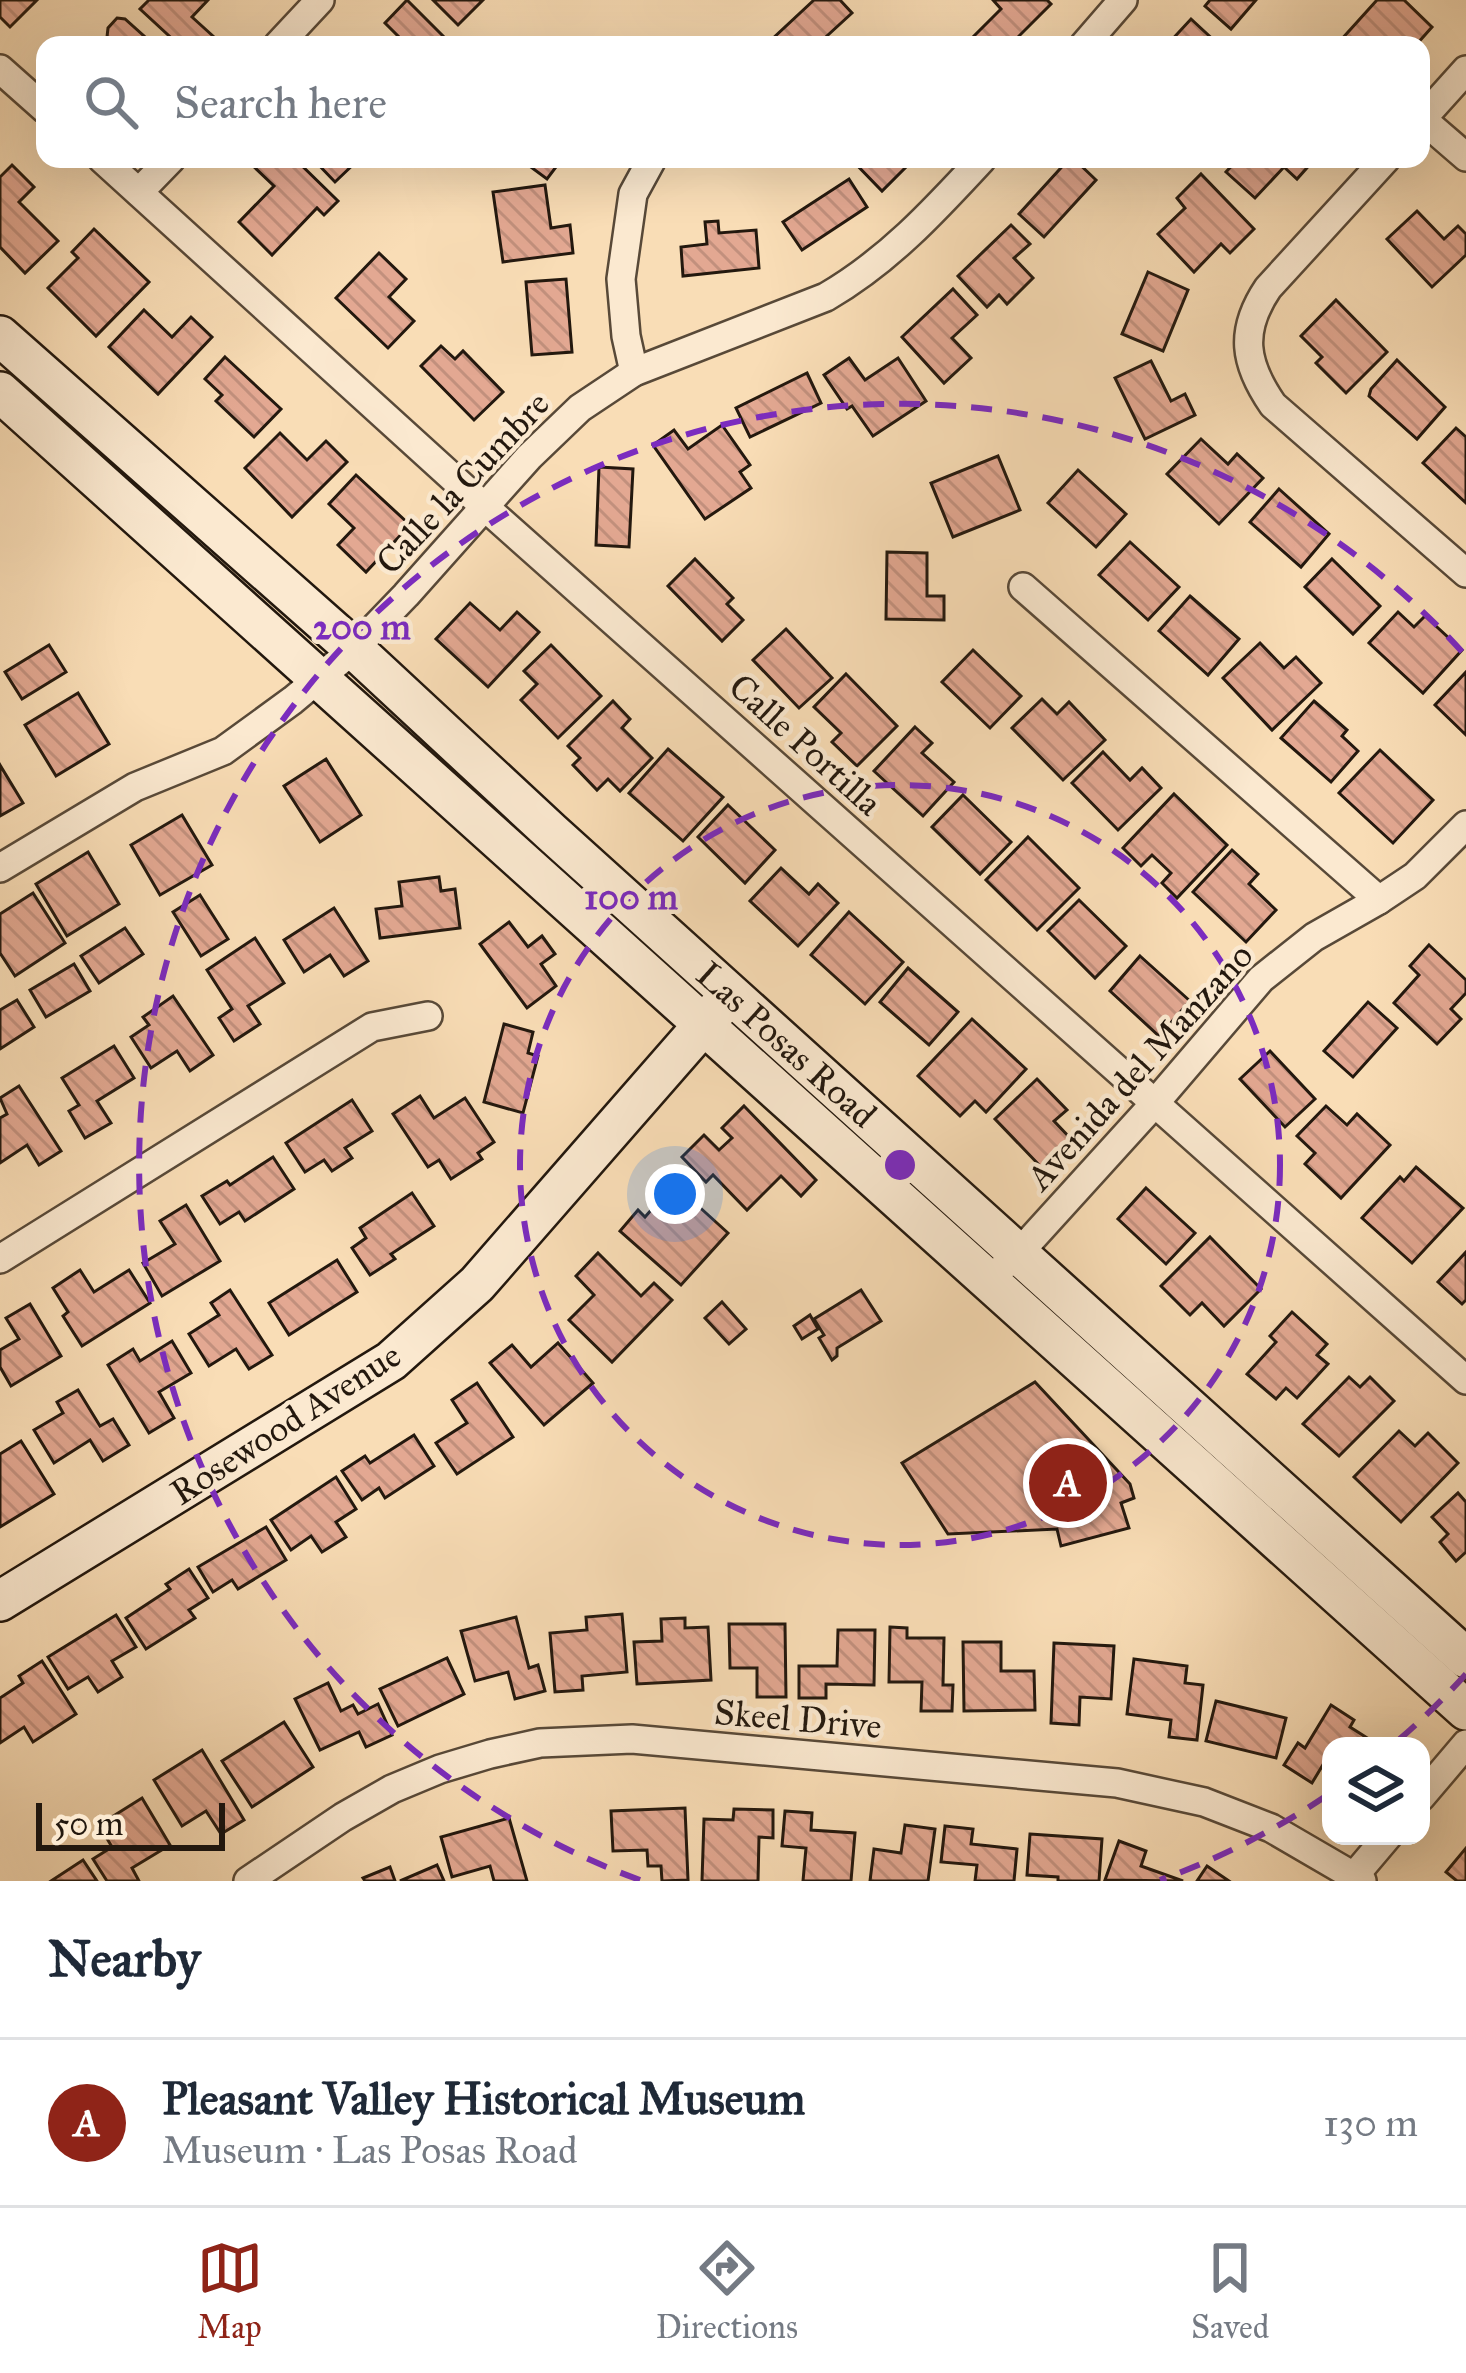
<!DOCTYPE html>
<html lang="en">
<head>
<meta charset="utf-8">
<style>
  body { margin:0; font-family:"IM FELL Great Primer",serif; background:#f6f6f7; color:#1f2937 }
  .controls { position:absolute; right:36px; bottom:36px; display:grid; overflow:hidden; border-radius:24px; box-shadow:0 12px 48px #0002 }
  .controls button { width:108px; height:108px; display:grid; place-items:center; padding:0; border:0; border-bottom:3px solid #e0e1e3; background:#fff; color:#1f2937; font:60px sans-serif }
  .scale { position:absolute; left:36px; bottom:30px; width:189px; box-sizing:border-box; padding-left:12px; border:6px solid #23180e; border-top:0; font-size:33px; line-height:42px; white-space:nowrap; color:#23180e; -webkit-text-stroke:9px #fbe9d0; paint-order:stroke }
  .you { position:absolute; left:675px; top:1194px; width:42px; height:42px; margin:-30px; border:9px solid #fff; border-radius:50%; background:#1a73e8; box-shadow:0 0 0 18px #1a73e833 }
  .badge { display:grid; place-items:center; width:78px; height:78px; border-radius:50%; background:#8f2418; color:#fff; font-size:39px; font-weight:700 }
  .pin { position:absolute; translate:-50% -50%; border:6px solid #fff; box-shadow:0 3px 12px #0006 }
  .list { margin:0; padding:0; list-style:none }
  h2 { display:flex; justify-content:space-between; align-items:center; height:156px; margin:0; padding:0 48px; font-size:51px }
  h2 small { font-size:39px; font-weight:400; color:#747a83 }
  .list li { display:grid; grid-template-columns:78px 1fr auto; gap:36px; align-items:center; box-sizing:border-box; height:168px; padding:0 48px; border-top:3px solid #e0e1e3 }
  .list b { display:block; font-size:45px; white-space:nowrap }
  .list p { margin:0; font-size:39px; white-space:nowrap; color:#747a83 }
  .list em { font-size:39px; font-style:normal; color:#747a83 }
  .icon { flex:none; width:66px; height:66px; fill:none; stroke:currentColor; stroke-width:2; stroke-linecap:round; stroke-linejoin:round }
  .map { position:relative; flex:none; width:1466px; height:1881px; overflow:hidden }
  .search { position:absolute; background:#fff; box-shadow:0 12px 48px #0002; left:36px; right:36px; top:36px; height:132px; display:flex; align-items:center; gap:30px; box-sizing:border-box; padding:0 42px; border-radius:24px; color:#747a83; font-size:45px }
  .sheet { height:324px; background:#fff }
  nav { display:flex; justify-content:space-around; align-items:center; box-sizing:border-box; height:168px; border-top:3px solid #e0e1e3; background:#fff; font-size:33px; color:#747a83 }
  nav a { display:grid; justify-items:center; gap:6px }
  nav .on { color:#8f2418 }
  .map>svg:first-child { display:block }
  .building { fill:url(#building-back-hatch); stroke:#23180e; stroke-width:3 }
  .lines { fill:none; stroke-linecap:round; stroke-linejoin:round }
  .minor-casing { stroke:#584938; stroke-width:32 }
  .secondary-casing { stroke:#23180e; stroke-width:44 }
  .minor { stroke:#fbe9d0; stroke-width:27 }
  .secondary { stroke:#fbe9d0; stroke-width:39 }
  .ring { fill:none; stroke:#7b2cbf; stroke-width:6; stroke-dasharray:21 15 }
  .labels { text-anchor:middle; stroke-width:9; stroke-linejoin:round; paint-order:stroke }
  .street-label { font-size:36px; fill:#23180e; stroke:#fbe9d0 }
  .centre { fill:#7b2cbf; stroke:#fbe9d0; stroke-width:6 }
  .ring-label { font-size:36px; text-anchor:middle; font-weight:bold; fill:#7b2cbf; stroke:#fbe9d0; stroke-width:9; stroke-linejoin:round; paint-order:stroke }
</style>
</head>
<body>
<div class="map">
<svg width="1466" height="1881" viewBox="0 0 1466 1881">
  <defs>
    <pattern id="building-back-hatch" width="6" height="6" patternUnits="userSpaceOnUse" patternTransform="scale(3)"><rect width="6" height="6" fill="#e3a892"/><path d="M-1 5l2 2M0 0l6 6M5-1l2 2" fill="none" stroke="#c2907d"/></pattern>
  </defs>
  <rect width="100%" height="100%" fill="#f9ddb6"/>
  <filter id="stains"><feTurbulence type="fractalNoise" baseFrequency=".00167" numOctaves="4"/><feColorMatrix values="0 0 0 0 .2 0 0 0 0 .09 0 0 0 0 .02 0 0 0 .5 -.17"/></filter>
  <radialGradient id="worn" r=".72"><stop offset=".6" stop-color="#630" stop-opacity="0"/><stop offset="1" stop-color="#630" stop-opacity=".3"/></radialGradient>
  <g class="building">
    <polygon points="0,0 37,0 10,27 0,17"/>
    <polygon points="149,0 208,0 192,17 214,37 206,45 179,45 140,9"/>
    <polygon points="407,0 452,45 397,45 402,40 385,23"/>
    <polygon points="433,0 483,0 458,25"/>
    <polygon points="814,0 840,0 852,13 817,45 771,45 769,42"/>
    <polygon points="993,0 1047,0 1051,4 1010,45 983,45 974,36 1001,9"/>
    <polygon points="1210,0 1256,0 1231,29 1205,6"/>
    <polygon points="1377,0 1404,0 1432,27 1416,45 1344,45 1340,41"/>
    <polygon points="117,18 125,19 154,45 109,45 112,42 107,37 108,28"/>
    <polygon points="1191,19 1219,45 1167,45"/>
    <polygon points="257,159 295,159 338,201 324,215 317,208 272,255 239,222 274,186 251,164"/>
    <polygon points="313,159 359,159 335,182"/>
    <polygon points="520,159 562,159 547,179"/>
    <polygon points="851,159 914,159 882,191"/>
    <polygon points="1069,159 1074,159 1096,180 1044,237 1019,214"/>
    <polygon points="1238,159 1311,159 1313,161 1297,179 1284,167 1255,198 1226,172"/>
    <polygon points="12,165 34,187 19,202 58,241 25,273 0,247 0,177"/>
    <polygon points="1201,174 1254,229 1230,253 1221,244 1194,272 1158,234 1185,208 1177,198"/>
    <polygon points="849,179 867,207 802,250 783,222"/>
    <polygon points="545,185 551,228 570,225 573,253 503,262 493,192"/>
    <polygon points="1417,211 1444,239 1458,226 1466,234 1466,255 1432,287 1387,239"/>
    <polygon points="718,221 719,233 756,230 759,268 683,276 681,247 707,244 705,222"/>
    <polygon points="1011,225 1030,244 1014,258 1033,278 1007,304 999,295 987,307 958,276"/>
    <polygon points="94,229 149,282 96,336 48,288 78,258 72,252"/>
    <polygon points="379,253 406,279 389,297 414,321 388,348 336,298"/>
    <polygon points="1148,272 1188,290 1163,351 1122,334"/>
    <polygon points="566,279 572,352 532,355 526,282"/>
    <polygon points="953,289 977,315 952,338 971,358 944,383 902,337"/>
    <polygon points="1336,300 1387,352 1346,393 1316,363 1322,357 1301,336"/>
    <polygon points="144,310 172,337 191,317 212,337 158,394 109,347"/>
    <polygon points="441,346 455,359 463,351 503,392 474,420 421,366"/>
    <polygon points="225,357 281,409 254,437 216,401 222,395 205,379"/>
    <polygon points="849,358 865,380 898,358 926,401 873,436 852,406 847,409 824,375"/>
    <polygon points="1397,360 1445,407 1417,439 1369,396 1371,389"/>
    <polygon points="1151,361 1171,401 1185,394 1195,415 1145,439 1115,378"/>
    <polygon points="807,373 821,403 750,437 736,408"/>
    <polygon points="722,425 750,465 740,472 751,488 705,519 653,445 674,430 688,449"/>
    <polygon points="1456,428 1466,437 1466,503 1423,463"/>
    <polygon points="280,433 307,460 326,441 347,462 292,517 245,468"/>
    <polygon points="1201,439 1228,464 1237,454 1263,478 1219,524 1167,474"/>
    <polygon points="998,456 1020,510 953,537 931,483"/>
    <polygon points="599,467 633,469 629,547 596,545"/>
    <polygon points="1078,470 1126,514 1096,547 1048,503"/>
    <polygon points="356,475 410,525 366,572 338,545 354,528 329,504"/>
    <polygon points="1279,489 1329,534 1301,567 1250,522"/>
    <polygon points="1130,542 1179,587 1148,620 1099,575"/>
    <polygon points="887,552 927,553 927,596 944,596 944,620 886,619"/>
    <polygon points="695,559 733,598 727,604 743,620 722,641 668,586"/>
    <polygon points="1332,559 1380,606 1353,634 1305,587"/>
    <polygon points="1190,596 1239,639 1208,675 1159,631"/>
    <polygon points="470,603 500,630 517,612 539,632 488,687 436,639"/>
    <polygon points="1398,612 1414,627 1425,616 1462,650 1423,693 1369,643"/>
    <polygon points="786,629 832,678 799,708 753,660"/>
    <polygon points="1260,643 1284,668 1296,657 1321,683 1272,730 1223,678"/>
    <polygon points="49,645 66,672 22,699 5,672"/>
    <polygon points="551,645 601,696 558,738 521,700 537,684 524,671"/>
    <polygon points="973,650 1021,696 990,728 942,682"/>
    <polygon points="1466,672 1466,735 1435,705"/>
    <polygon points="846,674 897,726 857,766 832,742 841,733 814,707"/>
    <polygon points="78,693 109,744 56,776 25,725"/>
    <polygon points="1042,699 1057,714 1069,702 1105,740 1063,780 1012,728"/>
    <polygon points="613,701 630,719 622,728 652,758 620,791 608,779 597,790 573,765 580,758 568,746"/>
    <polygon points="1314,701 1347,730 1342,736 1358,751 1331,782 1281,738"/>
    <polygon points="915,727 932,743 922,753 954,782 923,816 874,771"/>
    <polygon points="668,749 723,797 683,841 629,793"/>
    <polygon points="1380,750 1433,800 1393,843 1339,793"/>
    <polygon points="1103,752 1130,780 1142,768 1161,788 1118,830 1072,783"/>
    <polygon points="326,759 361,815 320,842 284,786"/>
    <polygon points="0,765 23,803 0,816"/>
    <polygon points="1174,794 1227,845 1177,898 1162,883 1171,873 1152,855 1141,866 1123,848"/>
    <polygon points="963,795 1011,842 980,874 932,827"/>
    <polygon points="728,805 775,850 745,883 698,837"/>
    <polygon points="182,815 212,865 160,895 131,845"/>
    <polygon points="1028,837 1079,888 1037,930 986,880"/>
    <polygon points="1232,850 1258,874 1249,884 1276,910 1246,942 1193,892"/>
    <polygon points="88,852 119,904 67,936 36,884"/>
    <polygon points="781,868 809,894 818,884 838,903 798,946 750,901"/>
    <polygon points="439,877 441,891 455,889 460,928 380,938 376,909 402,906 399,882"/>
    <polygon points="33,893 65,943 15,976 0,953 0,914"/>
    <polygon points="200,895 228,939 201,956 173,912"/>
    <polygon points="1079,900 1126,946 1095,978 1048,931"/>
    <polygon points="334,908 368,961 344,976 330,955 304,972 284,940"/>
    <polygon points="849,912 903,962 865,1004 811,955"/>
    <polygon points="509,922 528,947 542,936 555,954 541,964 556,986 527,1008 480,944"/>
    <polygon points="125,928 143,954 99,983 81,956"/>
    <polygon points="255,938 284,983 248,1006 260,1024 234,1041 219,1018 232,1009 207,970"/>
    <polygon points="1429,945 1466,980 1466,993 1451,1009 1461,1019 1437,1044 1394,1003 1419,975 1410,966"/>
    <polygon points="1140,956 1190,1001 1159,1036 1110,991"/>
    <polygon points="74,964 90,991 46,1017 30,990"/>
    <polygon points="908,968 958,1012 929,1045 880,1002"/>
    <polygon points="173,996 213,1055 190,1071 177,1051 151,1068 131,1037 149,1025 143,1017"/>
    <polygon points="17,1000 34,1027 0,1049 0,1010"/>
    <polygon points="1368,1002 1397,1028 1353,1077 1324,1051"/>
    <polygon points="972,1019 1026,1069 986,1112 975,1101 960,1116 918,1076"/>
    <polygon points="504,1024 533,1032 528,1053 538,1056 523,1113 484,1102"/>
    <polygon points="114,1046 134,1078 97,1101 111,1123 85,1138 69,1111 79,1105 62,1078"/>
    <polygon points="1270,1051 1315,1099 1285,1127 1240,1079"/>
    <polygon points="1037,1079 1067,1110 1054,1121 1071,1139 1041,1167 995,1119"/>
    <polygon points="19,1086 61,1151 39,1165 27,1145 0,1163 0,1118 7,1114 0,1098"/>
    <polygon points="420,1096 434,1118 465,1098 494,1142 478,1153 482,1159 451,1179 439,1160 428,1167 393,1114"/>
    <polygon points="352,1100 372,1131 345,1148 352,1158 332,1171 324,1160 305,1172 286,1143"/>
    <polygon points="744,1106 816,1180 801,1196 781,1176 747,1210 713,1175 706,1182 682,1157 704,1135 719,1150 732,1138 722,1128"/>
    <polygon points="1326,1106 1347,1125 1357,1114 1390,1145 1341,1198 1305,1164 1315,1153 1297,1136"/>
    <polygon points="273,1157 294,1189 245,1221 239,1212 220,1224 202,1196 227,1181 230,1185"/>
    <polygon points="1416,1167 1463,1208 1412,1263 1362,1218 1400,1177 1404,1181"/>
    <polygon points="674,1184 728,1233 681,1285 620,1231 638,1210 645,1217"/>
    <polygon points="1146,1188 1195,1233 1166,1264 1118,1219"/>
    <polygon points="412,1193 434,1226 391,1254 395,1259 370,1275 352,1248 366,1238 360,1228"/>
    <polygon points="186,1205 220,1261 162,1296 143,1263 175,1244 160,1221"/>
    <polygon points="1210,1237 1261,1289 1224,1326 1202,1303 1190,1315 1161,1286"/>
    <polygon points="1466,1252 1466,1300 1462,1304 1438,1282"/>
    <polygon points="598,1253 641,1296 654,1283 672,1300 612,1362 569,1320 594,1295 576,1276"/>
    <polygon points="337,1260 357,1292 289,1335 269,1303"/>
    <polygon points="80,1270 94,1292 129,1270 150,1303 82,1346 63,1316 68,1312 53,1288"/>
    <polygon points="230,1290 272,1355 249,1369 236,1349 209,1366 189,1334 219,1315 211,1303"/>
    <polygon points="861,1290 881,1321 837,1348 837,1356 832,1360 819,1338 824,1335 814,1319"/>
    <polygon points="722,1302 746,1329 729,1344 705,1318"/>
    <polygon points="30,1304 61,1356 11,1386 0,1367 0,1350 19,1339 6,1318"/>
    <polygon points="1292,1312 1327,1344 1317,1355 1328,1364 1297,1398 1286,1388 1276,1399 1247,1374 1276,1342 1270,1336"/>
    <polygon points="810,1315 818,1329 802,1339 794,1326"/>
    <polygon points="172,1341 191,1373 159,1392 174,1418 149,1433 108,1365 133,1349 140,1361"/>
    <polygon points="558,1343 593,1383 544,1425 490,1363 512,1345 531,1367"/>
    <polygon points="1349,1377 1360,1387 1370,1377 1394,1401 1339,1456 1303,1424"/>
    <polygon points="1035,1382 1130,1484 1134,1498 1121,1503 1129,1528 1061,1546 1057,1529 948,1534 902,1463"/>
    <polygon points="477,1383 513,1437 457,1474 436,1443 467,1423 452,1400"/>
    <polygon points="78,1390 100,1426 113,1419 129,1445 103,1461 90,1440 54,1463 34,1430 63,1413 57,1402"/>
    <polygon points="1399,1431 1415,1446 1428,1433 1458,1463 1401,1522 1354,1477"/>
    <polygon points="414,1435 434,1466 385,1498 379,1488 362,1500 342,1471 365,1456 370,1463"/>
    <polygon points="21,1441 54,1494 0,1527 0,1454"/>
    <polygon points="336,1477 356,1509 336,1522 346,1537 322,1552 311,1536 291,1550 271,1520"/>
    <polygon points="1458,1493 1466,1502 1466,1552 1456,1561 1440,1542 1448,1534 1432,1517"/>
    <polygon points="266,1527 286,1560 238,1589 232,1580 213,1592 198,1567"/>
    <polygon points="189,1569 208,1598 189,1610 195,1618 146,1649 126,1618 170,1589 166,1584"/>
    <polygon points="622,1614 627,1672 582,1676 583,1690 555,1692 550,1633 587,1630 586,1617"/>
    <polygon points="116,1615 136,1647 112,1661 122,1677 98,1692 88,1677 68,1689 48,1657"/>
    <polygon points="516,1617 529,1668 538,1665 545,1691 515,1699 508,1672 475,1681 461,1631"/>
    <polygon points="685,1618 685,1628 708,1627 711,1680 637,1684 634,1642 662,1641 661,1619"/>
    <polygon points="729,1624 785,1624 786,1697 757,1697 757,1668 730,1668"/>
    <polygon points="890,1627 907,1628 907,1638 944,1638 943,1685 953,1685 952,1711 921,1711 922,1682 889,1682"/>
    <polygon points="838,1630 875,1630 874,1685 826,1684 826,1698 799,1698 799,1666 837,1666"/>
    <polygon points="963,1642 1001,1642 1001,1671 1034,1671 1035,1710 964,1711"/>
    <polygon points="1054,1643 1114,1646 1111,1699 1080,1697 1079,1725 1051,1723"/>
    <polygon points="447,1658 464,1694 398,1726 380,1689"/>
    <polygon points="1134,1659 1187,1666 1185,1683 1203,1685 1197,1740 1169,1737 1171,1720 1127,1714"/>
    <polygon points="42,1661 76,1714 33,1742 24,1727 0,1743 0,1698 23,1683 19,1676"/>
    <polygon points="328,1683 341,1711 353,1705 358,1714 378,1704 392,1735 366,1747 359,1732 320,1750 295,1699"/>
    <polygon points="1216,1701 1286,1718 1276,1758 1206,1741"/>
    <polygon points="1331,1705 1354,1720 1350,1727 1375,1743 1373,1746 1331,1746 1331,1761 1327,1758 1312,1783 1284,1765 1298,1743 1305,1748"/>
    <polygon points="284,1722 313,1767 252,1807 222,1761"/>
    <polygon points="202,1750 244,1820 221,1834 206,1811 182,1826 154,1780"/>
    <polygon points="142,1798 170,1845 132,1868 139,1881 107,1881 93,1859 112,1847 99,1825"/>
    <polygon points="685,1808 688,1880 662,1881 661,1866 648,1866 647,1850 613,1851 611,1811"/>
    <polygon points="734,1809 773,1810 773,1838 759,1837 758,1881 702,1881 704,1819 733,1820"/>
    <polygon points="785,1811 812,1813 811,1830 855,1833 851,1881 803,1881 806,1848 782,1846"/>
    <polygon points="509,1818 527,1881 494,1881 490,1866 452,1877 441,1837"/>
    <polygon points="905,1825 935,1829 928,1881 870,1881 874,1849 901,1853"/>
    <polygon points="945,1826 973,1829 971,1844 1017,1849 1014,1881 975,1881 977,1865 941,1862"/>
    <polygon points="1030,1834 1102,1839 1099,1881 1058,1881 1058,1877 1027,1875"/>
    <polygon points="1119,1841 1146,1851 1141,1866 1183,1881 1105,1880"/>
    <polygon points="1466,1848 1466,1881 1457,1881 1446,1872"/>
    <polygon points="83,1860 97,1881 51,1881"/>
    <polygon points="437,1865 444,1881 400,1881"/>
    <polygon points="1207,1866 1229,1881 1197,1881"/>
    <polygon points="390,1867 395,1881 365,1881 363,1878"/>
  </g>
  <g class="lines">
    <defs>
      <g id="minor">
        <polyline points="278,45 320,0"/>
        <polyline points="1084,45 1123,0"/>
        <polyline points="0,69 45,109"/>
        <polyline points="1422,119 1466,157"/>
        <polyline points="1421,120 1466,70"/>
        <polyline points="102,159 486,508 1466,1380"/>
        <path d="M 1386,159 L 1268,288 C 1239,331 1244,363 1273,405 L 1466,573"/>
        <polyline points="139,192 171,159"/>
        <polyline points="634,372 626,336 621,279 633,194 651,161"/>
        <polyline points="1023,587 1379,900"/>
        <path d="M 0,868 L 135,787 L 223,751 L 293,700 L 354,649 L 406,595 L 529,457 L 580,408 L 634,372 L 826,297 C 888,261 934,211 982,159"/>
        <polyline points="0,1259 372,1027 428,1016"/>
        <polyline points="1005,1265 1017,1255 1155,1103 1261,979 1314,937 1379,900 1415,876 1466,825"/>
        <polyline points="1421,1797 1466,1744"/>
        <polyline points="1355,1875 1388,1836"/>
        <polyline points="248,1881 343,1817 392,1789 440,1769 490,1754 540,1743 632,1739 1117,1783 1204,1802 1271,1828 1362,1881"/>
      </g>
      <g id="secondary">
        <polyline points="0,336 354,649 551,832 1466,1658"/>
        <polyline points="0,392 1466,1710"/>
        <polyline points="0,1601 391,1361 477,1284 720,1006"/>
      </g>
    </defs>
    <use href="#minor" class="minor-casing"/>
    <use href="#secondary" class="secondary-casing"/>
    <use href="#minor" class="minor"/>
    <use href="#secondary" class="secondary"/>
  </g>
  <g class="ring">
    <circle cx="900" cy="1165" r="380"/>
    <path d="M1466 1674A761 761 0 0 1 1394 1744M1326 1796A761 761 0 0 1 1160 1880M640 1880A761 761 0 1 1 1466 656"/>
  </g>
  <g class="labels">
    <g class="street-label">
      <text transform="translate(462 482) rotate(-47)" y="13">Calle la Cumbre</text>
      <text transform="translate(806 744) rotate(42)" y="13">Calle Portilla</text>
      <text transform="translate(787 1044) rotate(42)" y="13">Las Posas Road</text>
      <text transform="translate(1139 1066) rotate(-48)" y="13">Avenida del Manzano</text>
      <text transform="translate(285 1423) rotate(-33)" y="13">Rosewood Avenue</text>
      <text transform="translate(798 1718) rotate(5)" y="13">Skeel Drive</text>
    </g>
  </g>
  <circle cx="900" cy="1165" r="18" class="centre"/>
  <g class="ring-label">
    <text x="362" y="639">200 m</text>
    <text x="631" y="909">100 m</text>
  </g>
  <rect width="100%" height="100%" filter="url(#stains)"/>
  <rect width="100%" height="100%" fill="url(#worn)"/>
</svg>
<div class="controls">
<button><svg class="icon" aria-label="layers" viewBox="0 0 24 24"><path d="M12 4l9 5-9 5-9-5zM3 14l9 5 9-5"/></svg></button>
</div>
<div class="scale">50 m</div>
<div class="you"></div>
<div class="pin badge" style="left:1068px;top:1483px">A</div>
<div class="search"><svg class="icon" aria-label="search" viewBox="0 0 24 24"><circle cx="10" cy="10" r="6"/><path d="M15 15l6 6"/></svg>Search here</div>
</div>
<section class="sheet">
<h2>Nearby<small></small></h2>
<ul class="list">
<li><span class="badge">A</span><div><b>Pleasant Valley Historical Museum</b><p>Museum · Las Posas Road</p></div><em>130 m</em></li>
</ul>
</section>
<nav>
<a class="on"><svg class="icon" aria-label="map" viewBox="0 0 24 24"><path d="M3 6l6-2 6 2 6-2v14l-6 2-6-2-6 2zM9 4v14M15 6v14"/></svg>Map</a>
<a><svg class="icon" aria-label="directions" viewBox="0 0 24 24"><path d="M12 3l9 9-9 9-9-9zM9 14v-3h6M13 9l2 2-2 2"/></svg>Directions</a>
<a><svg class="icon" aria-label="saved" viewBox="0 0 24 24"><path d="M7 4h10v16l-5-4-5 4z"/></svg>Saved</a>
</nav>
</body>
</html>
